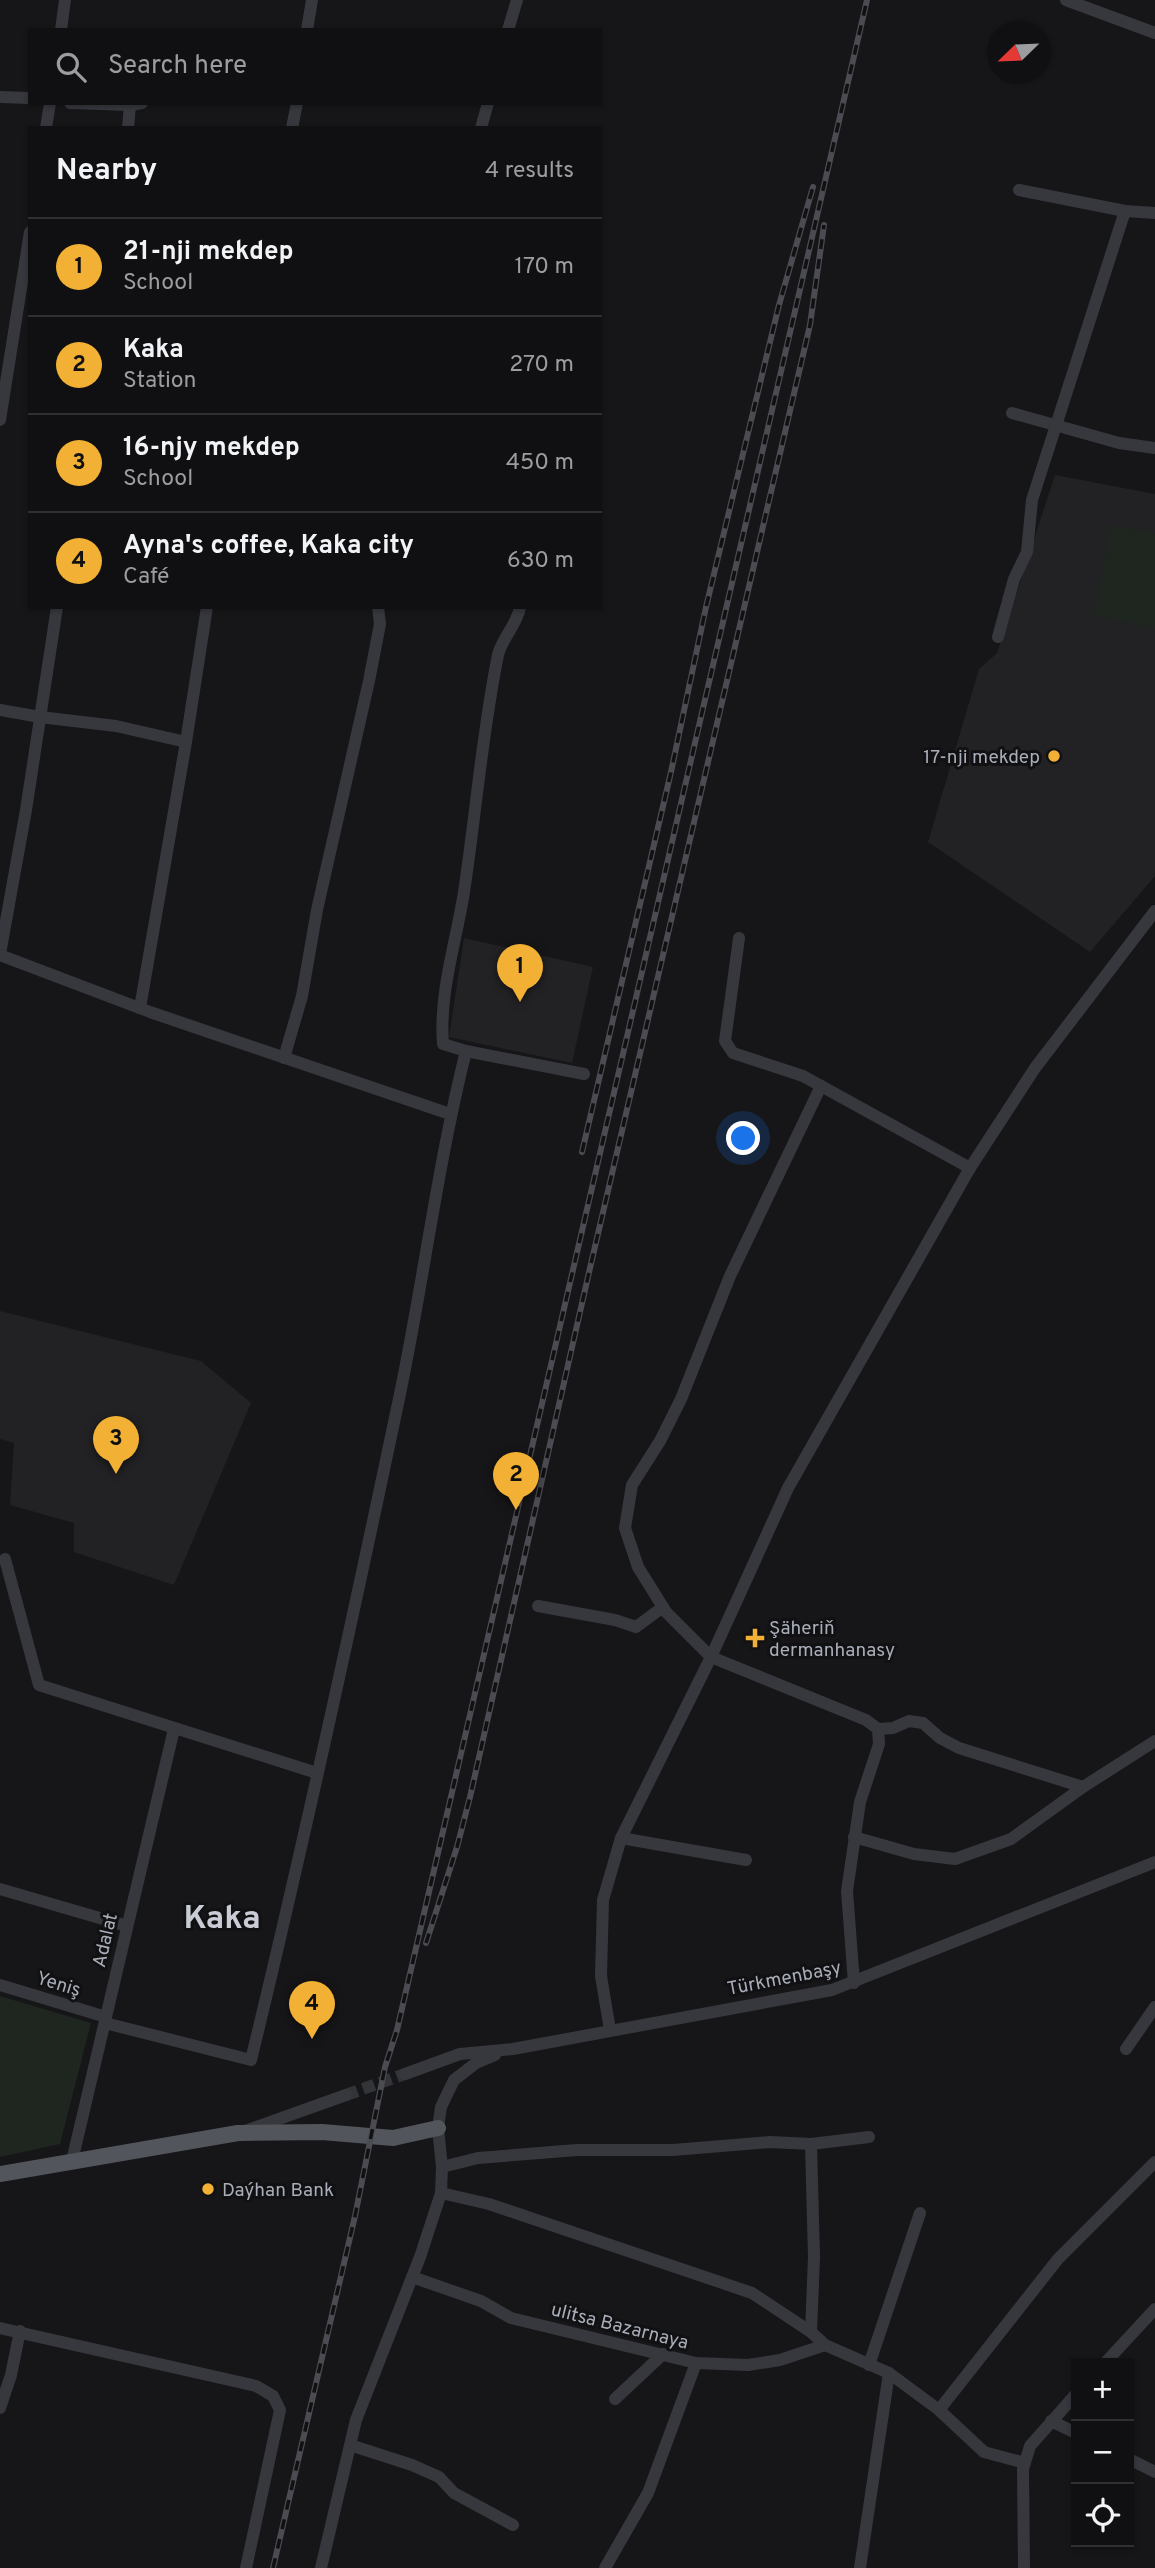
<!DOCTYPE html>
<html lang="en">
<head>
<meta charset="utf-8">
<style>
  body { margin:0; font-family:Overpass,sans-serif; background:#1e1e20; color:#f1f3f6 }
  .controls { position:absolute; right:21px; bottom:21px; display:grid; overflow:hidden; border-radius:0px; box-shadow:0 2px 5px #0004 }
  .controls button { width:63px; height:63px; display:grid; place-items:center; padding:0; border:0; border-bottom:2px solid #303032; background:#101012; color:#f1f3f6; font:35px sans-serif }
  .compass { position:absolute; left:987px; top:21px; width:63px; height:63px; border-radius:50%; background:#101012; box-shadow:0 2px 5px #0004; rotate:247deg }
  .you { position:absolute; left:744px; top:1139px; width:24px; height:24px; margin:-18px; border:5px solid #fff; border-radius:50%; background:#1a73e8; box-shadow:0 0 0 10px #1a73e833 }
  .badge { display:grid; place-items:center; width:46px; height:46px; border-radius:50%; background:#f2b134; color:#111; font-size:23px; font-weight:700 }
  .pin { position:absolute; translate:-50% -58px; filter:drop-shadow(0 2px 4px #0008) }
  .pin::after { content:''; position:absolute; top:37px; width:24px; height:21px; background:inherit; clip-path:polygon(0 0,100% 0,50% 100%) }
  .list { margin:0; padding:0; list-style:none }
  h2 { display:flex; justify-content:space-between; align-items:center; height:91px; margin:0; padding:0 28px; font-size:30px }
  h2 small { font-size:23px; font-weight:400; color:#9c9d9f }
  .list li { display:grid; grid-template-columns:46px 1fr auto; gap:21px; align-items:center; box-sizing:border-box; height:98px; padding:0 28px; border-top:2px solid #303032 }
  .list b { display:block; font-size:26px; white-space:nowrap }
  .list p { margin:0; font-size:23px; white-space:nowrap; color:#9c9d9f }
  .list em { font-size:23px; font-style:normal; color:#9c9d9f }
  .icon { flex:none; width:38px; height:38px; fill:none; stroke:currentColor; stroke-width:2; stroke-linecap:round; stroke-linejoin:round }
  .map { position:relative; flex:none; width:1155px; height:2568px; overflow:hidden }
  .search { position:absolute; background:#101012; box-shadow:0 2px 5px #0004; left:28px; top:28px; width:574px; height:77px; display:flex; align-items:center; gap:18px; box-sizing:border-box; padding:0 24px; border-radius:0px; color:#9c9d9f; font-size:26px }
  .panel { position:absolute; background:#101012; box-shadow:0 2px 5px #0004; left:28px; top:126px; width:574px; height:483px; border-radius:0px }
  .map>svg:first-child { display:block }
  .built { fill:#222225 }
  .green { fill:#1e261f }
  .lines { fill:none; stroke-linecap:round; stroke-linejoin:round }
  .minor-tunnel { stroke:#333438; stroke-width:12; stroke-dasharray:12 6; stroke-linecap:butt }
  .minor { stroke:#37383d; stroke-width:12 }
  .major { stroke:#53555c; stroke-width:16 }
  .rail-casing { stroke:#4a4c52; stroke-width:6 }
  .rail { stroke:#111113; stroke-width:3.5; stroke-dasharray:10; stroke-linecap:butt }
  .poi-dot { fill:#f2b134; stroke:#111113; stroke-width:2.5 }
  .labels { text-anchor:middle; stroke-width:6; stroke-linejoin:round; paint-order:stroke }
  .poi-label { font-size:19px; fill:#a8adb8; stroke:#111113; text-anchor:start }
  .street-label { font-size:19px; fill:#a8adb8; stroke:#111113 }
  .town-label { font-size:33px; font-weight:bold; fill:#c9ccd4; stroke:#111113 }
</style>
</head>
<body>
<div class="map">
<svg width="1155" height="2568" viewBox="0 0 1155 2568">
  <rect width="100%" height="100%" fill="#161618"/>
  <g class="built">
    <polygon points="1055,475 1155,494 1155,876 1090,952 928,842 979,669 997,653"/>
    <polygon points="464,938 593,967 572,1063 449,1037"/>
    <polygon points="0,1311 201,1361 251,1403 174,1585 74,1552 74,1523 10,1505 14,1443 0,1439"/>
  </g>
  <g class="green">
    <polygon points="1111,525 1155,534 1155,628 1094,616"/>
    <polygon points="0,1996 91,2023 60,2144 0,2157"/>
  </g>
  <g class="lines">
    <polyline class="minor-tunnel" points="346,2095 405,2074"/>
    <g class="minor">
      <polyline points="1066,0 1155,33"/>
      <polyline points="61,30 65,0"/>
      <polyline points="307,30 312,0"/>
      <polyline points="508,30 517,0"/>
      <polyline points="0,97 30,98"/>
      <polyline points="70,103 130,105 142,103"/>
      <polyline points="46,128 50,103"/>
      <polyline points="128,128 130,105"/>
      <polyline points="292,128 297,103"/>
      <polyline points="481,128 488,103"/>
      <polyline points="1019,190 1125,211 1155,213"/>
      <polyline points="1012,413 1119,443 1155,448"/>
      <polyline points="0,420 30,232"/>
      <polyline points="998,637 1014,579 1027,552 1032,500 1125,211"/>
      <polyline points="0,710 40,717 116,726 186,742"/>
      <polyline points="739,938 725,1041 733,1053 803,1076 970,1168"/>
      <polyline points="0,954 26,810 57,607"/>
      <polyline points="0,955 150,1012 450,1114"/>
      <polyline points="140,1008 186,742 207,607"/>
      <path d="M 466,1051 L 443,1044 C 439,992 456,943 464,892 C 476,813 482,733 498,655 C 502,638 517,625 520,607"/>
      <polyline points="284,1058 302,996 317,910 369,681 380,624 378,607"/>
      <polyline points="821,1086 730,1276 681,1399 660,1441 632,1485 625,1528 638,1567 666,1612 711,1657 866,1720 878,1729 879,1744 860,1802 847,1891 854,1983"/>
      <polyline points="5,1559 39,1685 317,1773"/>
      <polyline points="538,1606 615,1620 636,1627 663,1607"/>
      <polyline points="878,1729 893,1728 909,1721 923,1723 940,1738 959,1748 1083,1787"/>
      <polyline points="854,1837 914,1854 955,1859 1011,1839 1083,1787 1155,1741"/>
      <polyline points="621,1838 746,1860"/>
      <polyline points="0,1889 127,1926"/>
      <polyline points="0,1985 106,2017"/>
      <path d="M 105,2023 L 251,2060 C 305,1838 354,1613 401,1389 C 424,1277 438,1163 466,1051 L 584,1074"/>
      <polyline points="610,2030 601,1976 603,1900 621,1838 711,1657 788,1488 970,1168 1035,1068 1155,911"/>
      <polyline points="1126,2049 1155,2007"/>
      <polyline points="405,2074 460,2054 513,2049 832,1990 1155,1862"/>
      <polyline points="248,2130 346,2095"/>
      <polyline points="811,2144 814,2257 811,2332"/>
      <polyline points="72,2161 174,1729"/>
      <polyline points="442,2167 478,2158 577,2150 673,2150 770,2142 811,2144 869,2137"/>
      <polyline points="441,2193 489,2204 752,2293 811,2332 825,2345 889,2373 939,2410 984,2452 1025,2463"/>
      <polyline points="412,2277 481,2301 511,2318 696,2363 748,2365 780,2360 825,2345"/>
      <polyline points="0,2328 256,2386 273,2396 280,2410 246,2568"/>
      <polyline points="1105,2363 1155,2309"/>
      <polyline points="869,2365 920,2213"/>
      <polyline points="615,2399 663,2354"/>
      <polyline points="0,2408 11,2375 20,2331"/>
      <polyline points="939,2410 1058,2259 1155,2162"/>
      <polyline points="1051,2421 1076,2433"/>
      <polyline points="350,2445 412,2465 439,2477 454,2493 513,2525"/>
      <polyline points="1129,2459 1155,2472"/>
      <polyline points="321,2568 356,2420 420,2257 441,2193 442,2167 438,2128 441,2107 454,2080 476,2063 495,2055"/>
      <polyline points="605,2568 648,2493 696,2363"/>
      <polyline points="860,2568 889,2373"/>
      <polyline points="1024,2568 1023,2469 1030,2446 1076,2394"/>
    </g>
    <polyline class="major" points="0,2174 238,2133 322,2132 393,2138 438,2128"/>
    <defs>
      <g id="rail">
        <polyline points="582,1152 671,772 706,607 779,305 813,187"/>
        <polyline points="426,1943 457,1847 470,1797 590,1268 810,325 824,225"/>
        <polyline points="273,2568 355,2216 385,2067 397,2030 867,0"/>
      </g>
    </defs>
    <use href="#rail" class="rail-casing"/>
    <use href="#rail" class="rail"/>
  </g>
  <g class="poi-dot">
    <circle cx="1054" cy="756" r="7"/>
    <path d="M751.5 1627.5h7v7h7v7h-7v7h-7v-7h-7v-7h7z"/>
    <circle cx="208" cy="2189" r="7"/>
  </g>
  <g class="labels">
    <g class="poi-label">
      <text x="1040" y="763" text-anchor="end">17-nji mekdep</text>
      <text x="769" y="1634">Şäheriň<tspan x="769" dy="22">dermanhanasy</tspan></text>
      <text x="222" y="2196">Daýhan Bank</text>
    </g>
    <g class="street-label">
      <text transform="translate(104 1940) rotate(-77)" y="7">Adalat</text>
      <text transform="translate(784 1977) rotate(-11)" y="7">Türkmenbaşy</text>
      <text transform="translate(59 1983) rotate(17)" y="7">Yeniş</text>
      <text transform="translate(620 2325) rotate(14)" y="7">ulitsa Bazarnaya</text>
    </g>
    <g class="town-label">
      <text x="222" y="1928">Kaka</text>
    </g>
  </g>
</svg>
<div class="controls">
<button>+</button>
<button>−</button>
<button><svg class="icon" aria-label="locate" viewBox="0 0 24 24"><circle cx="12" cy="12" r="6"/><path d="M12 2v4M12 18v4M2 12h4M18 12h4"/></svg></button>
</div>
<svg class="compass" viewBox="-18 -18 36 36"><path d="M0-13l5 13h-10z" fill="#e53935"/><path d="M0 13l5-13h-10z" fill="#9c9d9f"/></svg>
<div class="you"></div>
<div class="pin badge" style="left:520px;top:1002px">1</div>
<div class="pin badge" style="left:516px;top:1510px">2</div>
<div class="pin badge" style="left:116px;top:1474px">3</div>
<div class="pin badge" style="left:312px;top:2039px">4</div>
<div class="search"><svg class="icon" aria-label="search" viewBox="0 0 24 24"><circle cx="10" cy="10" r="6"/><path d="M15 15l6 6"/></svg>Search here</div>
<section class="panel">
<h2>Nearby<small>4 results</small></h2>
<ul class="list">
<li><span class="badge">1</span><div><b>21-nji mekdep</b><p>School</p></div><em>170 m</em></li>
<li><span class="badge">2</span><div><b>Kaka</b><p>Station</p></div><em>270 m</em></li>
<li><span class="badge">3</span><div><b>16-njy mekdep</b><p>School</p></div><em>450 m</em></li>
<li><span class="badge">4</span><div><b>Ayna's coffee, Kaka city</b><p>Café</p></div><em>630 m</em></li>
</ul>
</section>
</div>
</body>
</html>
